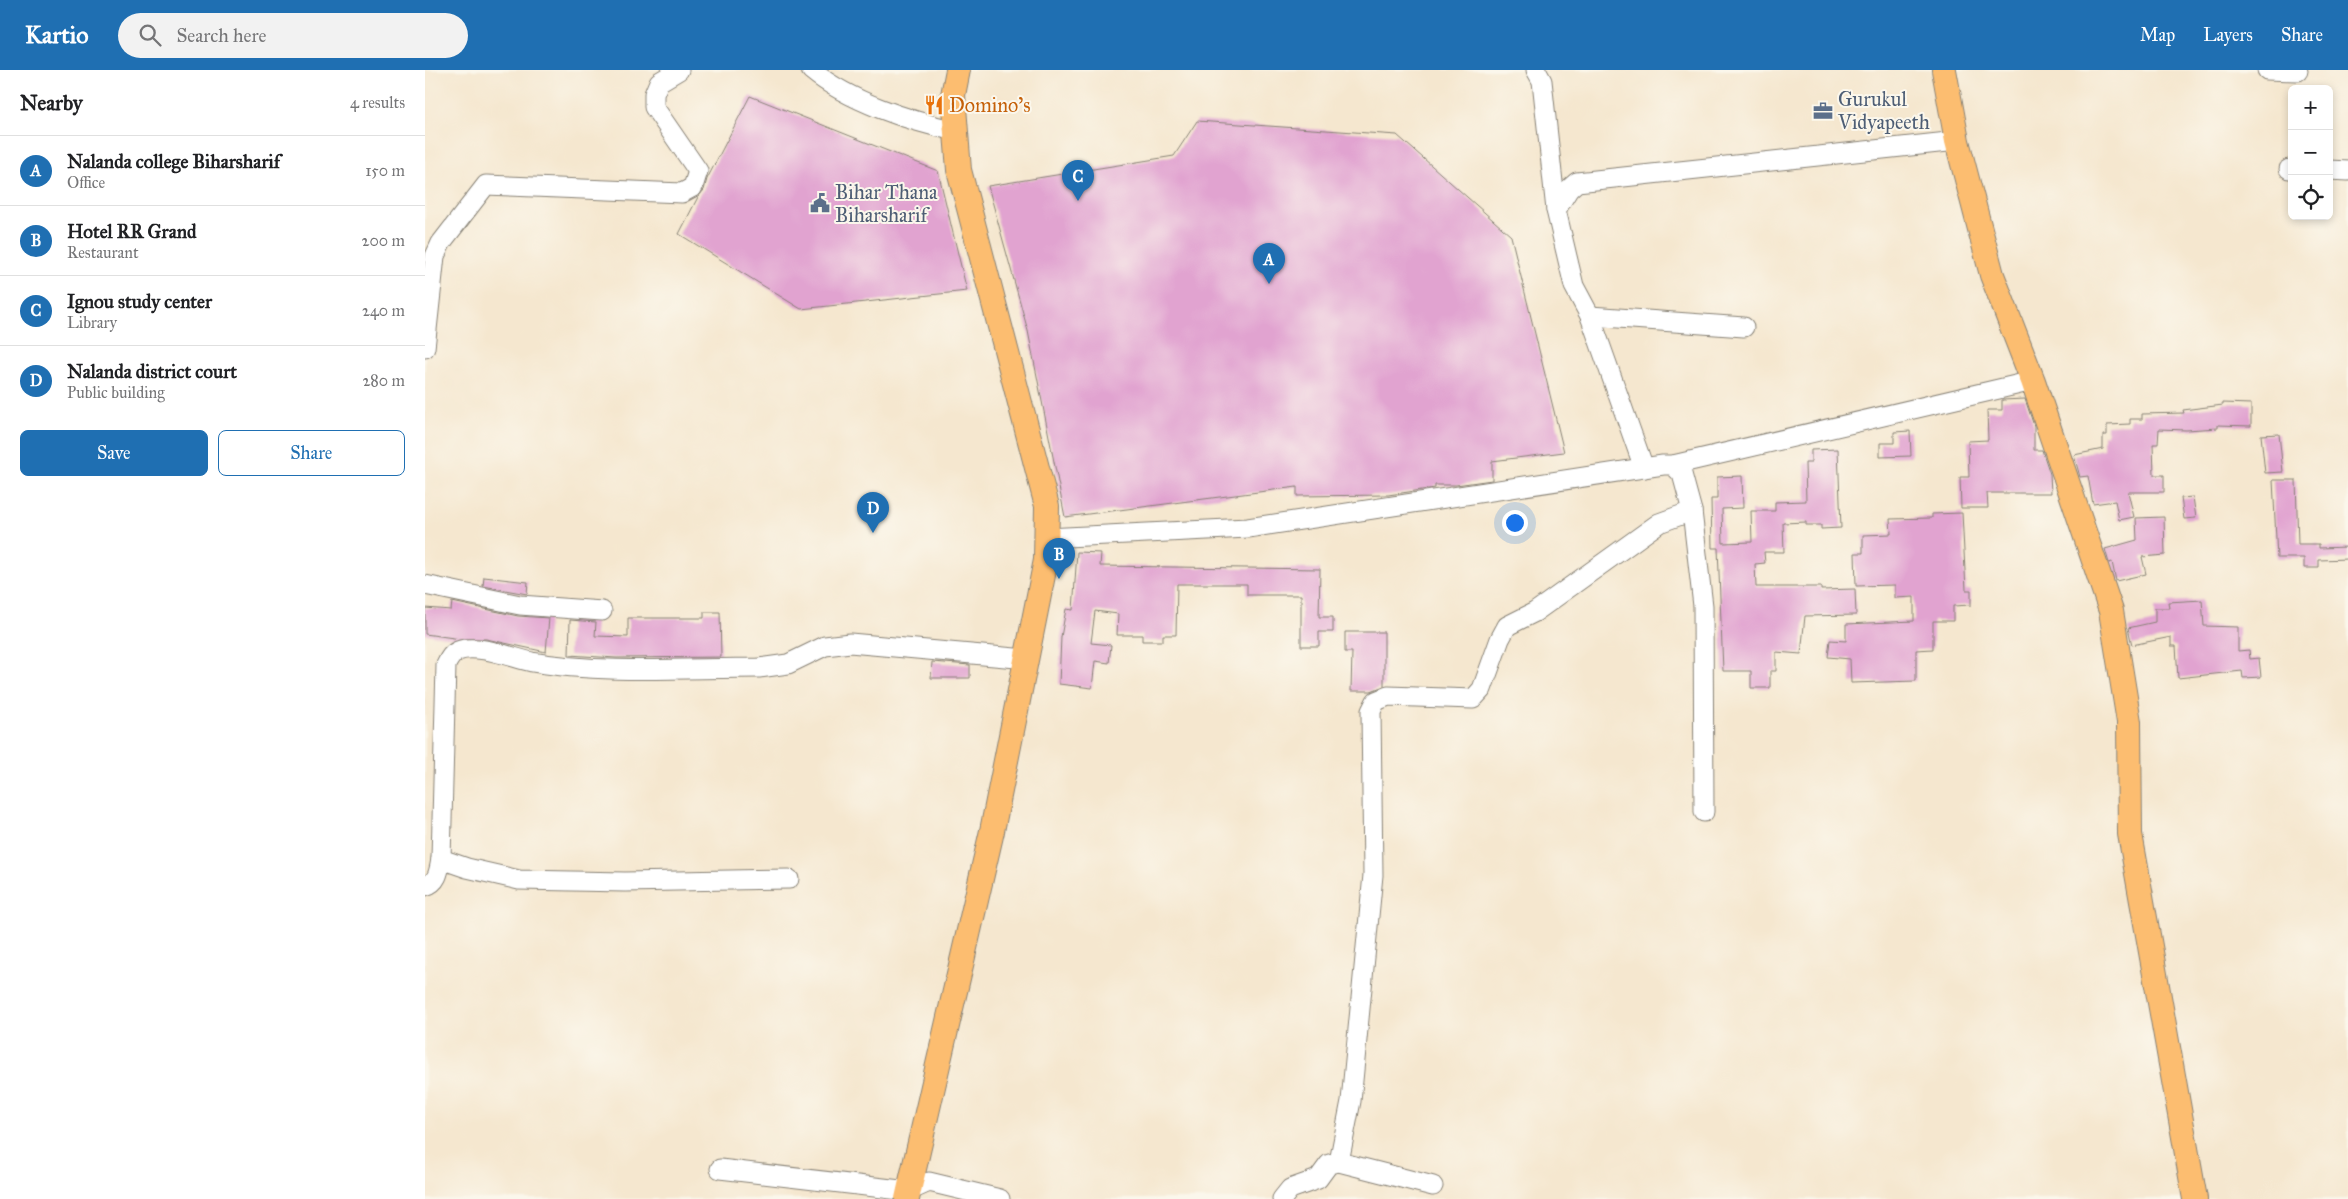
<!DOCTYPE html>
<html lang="en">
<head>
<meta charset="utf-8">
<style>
  body { margin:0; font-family:"IM FELL Great Primer",serif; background:#f2f2f2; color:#202124 }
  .controls { position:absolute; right:15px; top:15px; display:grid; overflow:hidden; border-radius:8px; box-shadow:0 2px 8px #0003 }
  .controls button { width:45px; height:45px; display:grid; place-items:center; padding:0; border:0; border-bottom:1px solid #e0e0e0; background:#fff; color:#202124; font:25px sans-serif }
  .you { position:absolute; left:1089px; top:452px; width:18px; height:18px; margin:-12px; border:4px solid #fff; border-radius:50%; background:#1a73e8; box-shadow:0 0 0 8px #1a73e833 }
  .badge { display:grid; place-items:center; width:32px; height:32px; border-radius:50%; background:#1f6fb2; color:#fff; font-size:16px; font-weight:700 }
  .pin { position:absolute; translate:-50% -41px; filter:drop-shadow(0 1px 2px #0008) }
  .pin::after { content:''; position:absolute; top:26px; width:18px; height:15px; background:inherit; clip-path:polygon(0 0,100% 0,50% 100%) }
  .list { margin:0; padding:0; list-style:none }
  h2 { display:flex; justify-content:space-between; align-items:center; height:65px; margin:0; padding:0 20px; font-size:21px }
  h2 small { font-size:16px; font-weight:400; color:#757577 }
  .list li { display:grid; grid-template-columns:32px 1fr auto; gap:15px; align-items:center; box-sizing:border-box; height:70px; padding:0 20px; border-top:1px solid #e0e0e0 }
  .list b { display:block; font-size:19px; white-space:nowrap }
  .list p { margin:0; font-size:16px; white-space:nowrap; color:#757577 }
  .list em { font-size:16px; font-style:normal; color:#757577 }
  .actions { display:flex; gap:10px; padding:15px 20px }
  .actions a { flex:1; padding:11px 0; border:1px solid #1f6fb2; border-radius:8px; text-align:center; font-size:18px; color:#1f6fb2 }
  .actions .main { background:#1f6fb2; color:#fff }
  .icon { flex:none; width:28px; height:28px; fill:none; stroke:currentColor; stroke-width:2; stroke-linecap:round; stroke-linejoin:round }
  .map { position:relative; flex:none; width:1923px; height:1129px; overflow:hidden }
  header { display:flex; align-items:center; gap:30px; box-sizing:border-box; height:70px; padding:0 25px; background:#1f6fb2; color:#fff }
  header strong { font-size:24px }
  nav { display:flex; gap:28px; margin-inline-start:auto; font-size:18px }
  .search { width:350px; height:45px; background:#f2f2f2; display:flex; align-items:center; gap:12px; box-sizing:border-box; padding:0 18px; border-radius:28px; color:#757577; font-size:19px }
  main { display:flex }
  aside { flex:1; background:#fff }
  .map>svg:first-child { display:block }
  .building { fill:#e1a3d0 }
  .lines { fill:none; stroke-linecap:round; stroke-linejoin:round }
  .minor-casing { stroke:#888276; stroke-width:21 }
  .major-casing { stroke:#888276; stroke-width:26 }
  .minor { stroke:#fff; stroke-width:19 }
  .major { stroke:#fcbd6f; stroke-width:24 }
  .labels { text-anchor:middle; stroke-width:4; stroke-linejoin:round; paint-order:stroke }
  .service-label { font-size:20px; fill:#4e5e75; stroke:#fbf7ec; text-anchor:start }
  .food-label { font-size:20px; fill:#c56008; stroke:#fbf7ec; text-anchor:start }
</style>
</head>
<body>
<header>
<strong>Kartio</strong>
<div class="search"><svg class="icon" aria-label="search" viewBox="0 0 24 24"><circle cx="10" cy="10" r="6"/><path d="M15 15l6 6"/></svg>Search here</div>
<nav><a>Map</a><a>Layers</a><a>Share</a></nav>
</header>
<main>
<aside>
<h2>Nearby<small>4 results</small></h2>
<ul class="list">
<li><span class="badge">A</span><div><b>Nalanda college Biharsharif</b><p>Office</p></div><em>150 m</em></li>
<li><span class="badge">B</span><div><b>Hotel RR Grand</b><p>Restaurant</p></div><em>200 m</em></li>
<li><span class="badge">C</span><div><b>Ignou study center</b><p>Library</p></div><em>240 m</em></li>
<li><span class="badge">D</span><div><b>Nalanda district court</b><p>Public building</p></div><em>280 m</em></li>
</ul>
<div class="actions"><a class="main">Save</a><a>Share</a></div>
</aside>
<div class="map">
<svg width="1923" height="1129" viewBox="0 0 1923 1129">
  <rect width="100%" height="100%" fill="#fbf7ec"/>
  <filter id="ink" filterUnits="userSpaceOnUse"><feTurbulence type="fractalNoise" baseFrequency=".02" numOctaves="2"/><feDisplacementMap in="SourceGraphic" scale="10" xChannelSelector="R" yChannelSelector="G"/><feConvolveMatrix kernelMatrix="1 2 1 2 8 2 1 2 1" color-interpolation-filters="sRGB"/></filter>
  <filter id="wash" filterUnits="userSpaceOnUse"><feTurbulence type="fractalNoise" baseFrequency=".0096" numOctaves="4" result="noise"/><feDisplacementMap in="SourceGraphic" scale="20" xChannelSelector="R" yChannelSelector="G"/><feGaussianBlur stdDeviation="1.12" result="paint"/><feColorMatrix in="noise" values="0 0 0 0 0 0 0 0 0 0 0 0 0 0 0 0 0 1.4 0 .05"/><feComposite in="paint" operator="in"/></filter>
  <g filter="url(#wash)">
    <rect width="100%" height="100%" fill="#f5e7cf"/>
    <g id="blocks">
      <g class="building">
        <polygon points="325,26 513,101 542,221 376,239 254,164 273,127 279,120 282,109"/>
        <polygon points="772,51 972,65 1086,166 1139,382 1067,391 1067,410 1031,415 1010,415 1010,418 963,425 872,426 872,417 640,447 603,261 563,116 749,86"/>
        <polygon points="1600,329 1609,356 1609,380 1617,380 1625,404 1626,423 1562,423 1563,438 1536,438 1535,407 1544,407 1543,371 1563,370 1562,340 1577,340 1577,330"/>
        <polygon points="1798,333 1826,334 1826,356 1793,355 1793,358 1761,360 1734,359 1733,374 1728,374 1729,405 1739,405 1739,422 1703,422 1709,447 1694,450 1690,431 1668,434 1663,406 1655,407 1649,385 1678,379 1678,365 1682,365 1682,355 1705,354 1705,349 1717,349 1717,344 1759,343 1758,340 1798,335"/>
        <polygon points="1485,361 1486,386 1455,387 1455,373 1469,373 1469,362"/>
        <polygon points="1854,364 1858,402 1840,403 1836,365"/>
        <polygon points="1413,379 1416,458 1396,459 1396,455 1381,455 1381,452 1358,453 1359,482 1339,482 1340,493 1330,494 1331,517 1396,517 1396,520 1430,519 1431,545 1380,546 1376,584 1351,582 1351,601 1345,601 1345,618 1326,618 1326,601 1298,601 1293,478 1287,478 1286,429 1292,429 1292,407 1317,406 1318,438 1297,439 1298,473 1327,472 1326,441 1350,441 1350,432 1381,431 1380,393 1386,393 1386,380"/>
        <polygon points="1848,410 1871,410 1873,474 1894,474 1894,478 1923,477 1923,489 1894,490 1894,498 1879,498 1879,488 1852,488"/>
        <polygon points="1768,427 1771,448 1759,449 1756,428"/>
        <polygon points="1537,443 1541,520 1546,520 1546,535 1528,536 1528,551 1508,551 1508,579 1491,580 1491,611 1426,613 1425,589 1403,587 1405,570 1421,571 1421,554 1489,551 1489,527 1470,528 1470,515 1431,516 1430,483 1438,483 1438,465 1466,464 1465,449 1507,448 1507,444"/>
        <polygon points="1739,447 1740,485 1717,487 1721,504 1691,511 1687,492 1684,493 1680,479 1712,470 1711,448"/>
        <polygon points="652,482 676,483 675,496 895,499 894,547 908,547 908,562 894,562 894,576 876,576 876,525 822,525 822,514 752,514 751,565 738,565 738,571 717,571 717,565 692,565 693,544 670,541 666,573 686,575 684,593 670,591 667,618 634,614 636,567 641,539 648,540"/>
        <polygon points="59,507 103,512 102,524 58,516"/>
        <polygon points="1777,530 1779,556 1813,557 1813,581 1824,580 1825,589 1834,588 1836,607 1818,608 1817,601 1753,608 1751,576 1746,576 1746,567 1707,575 1703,558 1730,552 1730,538 1744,538 1743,532"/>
        <polygon points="27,532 93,546 124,548 121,582 61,569 36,569 0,564 0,538 26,540"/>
        <polygon points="279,542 295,542 296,587 191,588 144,585 145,550 171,552 170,566 203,567 203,548 279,548"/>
        <polygon points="920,562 959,562 959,616 946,621 926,621 927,582 920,582"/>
        <polygon points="507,592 545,595 545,608 506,608"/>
      </g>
    </g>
  </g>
  <g filter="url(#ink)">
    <use href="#blocks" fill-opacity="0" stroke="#888276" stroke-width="1"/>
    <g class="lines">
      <defs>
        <g id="minor">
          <path d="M 386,0 C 423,31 484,51 531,61"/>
          <polyline points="1111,0 1117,11 1131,140 1149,216 1165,246 1219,398"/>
          <polyline points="1842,0 1873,1"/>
          <polyline points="1864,99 1867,99"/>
          <polyline points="1904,100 1923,101"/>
          <polyline points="1131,140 1144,119 1152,112 1532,71"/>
          <polyline points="1165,246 1319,257"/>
          <polyline points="0,278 10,186 16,173 61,115 257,123 268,117 273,101 229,37 229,24 234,12 254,0"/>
          <polyline points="1248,395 1608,311"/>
          <polyline points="621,468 823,458 1238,395 1248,395 1257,404 1267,441 1278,536 1279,742"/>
          <polyline points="0,515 95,535 177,541"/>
          <polyline points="16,789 42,798 94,810 200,812 364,809"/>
          <path d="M 0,816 C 13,813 14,800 16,789 L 21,595 C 24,589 26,584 33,581 C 51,573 88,588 107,592 C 178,604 262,598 334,598 L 363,594 L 400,576 L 425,573 L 601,589"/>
          <polyline points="914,1092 926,1031 948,805 946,641 951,631 963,626 1048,629 1057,619 1075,569 1082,556 1110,542 1234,453 1267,441"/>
          <polyline points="295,1099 484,1121 504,1112 575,1129"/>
          <polyline points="857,1129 865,1119 893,1109 904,1094 914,1092 1008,1116"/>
        </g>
        <g id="major">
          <polyline points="1519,0 1532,71 1567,205 1608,311 1686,541 1704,652 1705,764 1770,1129"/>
          <polyline points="482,1129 567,761 621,490 622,436 534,100 528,25 533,0"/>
        </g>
      </defs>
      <use href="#minor" class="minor-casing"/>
      <use href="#major" class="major-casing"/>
      <use href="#minor" class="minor"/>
      <use href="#major" class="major"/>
    </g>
  </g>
  <defs>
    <symbol id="restaurant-bare" viewBox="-9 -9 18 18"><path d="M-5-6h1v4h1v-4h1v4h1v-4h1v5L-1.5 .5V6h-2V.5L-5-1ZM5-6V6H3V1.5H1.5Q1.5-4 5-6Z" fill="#e8710a" stroke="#fbf7ec" stroke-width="2.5" paint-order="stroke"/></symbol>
    <symbol id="office-bare" viewBox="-9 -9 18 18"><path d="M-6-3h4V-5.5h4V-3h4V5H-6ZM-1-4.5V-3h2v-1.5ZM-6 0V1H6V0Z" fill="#5c6f8a" stroke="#fbf7ec" stroke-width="2.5" paint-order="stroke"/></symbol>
    <symbol id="civic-bare" viewBox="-9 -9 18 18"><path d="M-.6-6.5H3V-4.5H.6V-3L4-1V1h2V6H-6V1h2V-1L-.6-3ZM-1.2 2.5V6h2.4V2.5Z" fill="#5c6f8a" stroke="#fbf7ec" stroke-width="2.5" paint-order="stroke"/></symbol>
  </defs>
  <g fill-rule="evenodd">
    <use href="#restaurant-bare" x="495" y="21" width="28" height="28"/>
    <use href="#office-bare" x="1384" y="27" width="28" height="28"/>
    <use href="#civic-bare" x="381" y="119" width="28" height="28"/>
  </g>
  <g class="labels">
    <g class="service-label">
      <text x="1413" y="36">Gurukul<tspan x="1413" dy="23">Vidyapeeth</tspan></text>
      <text x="410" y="129">Bihar Thana<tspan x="410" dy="23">Biharsharif</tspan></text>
    </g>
    <g class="food-label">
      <text x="524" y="42">Domino's</text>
    </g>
  </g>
</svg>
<div class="controls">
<button>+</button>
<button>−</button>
<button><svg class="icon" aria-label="locate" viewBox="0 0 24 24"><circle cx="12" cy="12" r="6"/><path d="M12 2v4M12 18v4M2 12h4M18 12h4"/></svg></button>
</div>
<div class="you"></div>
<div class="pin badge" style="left:844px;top:214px">A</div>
<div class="pin badge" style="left:634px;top:509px">B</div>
<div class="pin badge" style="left:653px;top:131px">C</div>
<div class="pin badge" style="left:448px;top:463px">D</div>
</div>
</main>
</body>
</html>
